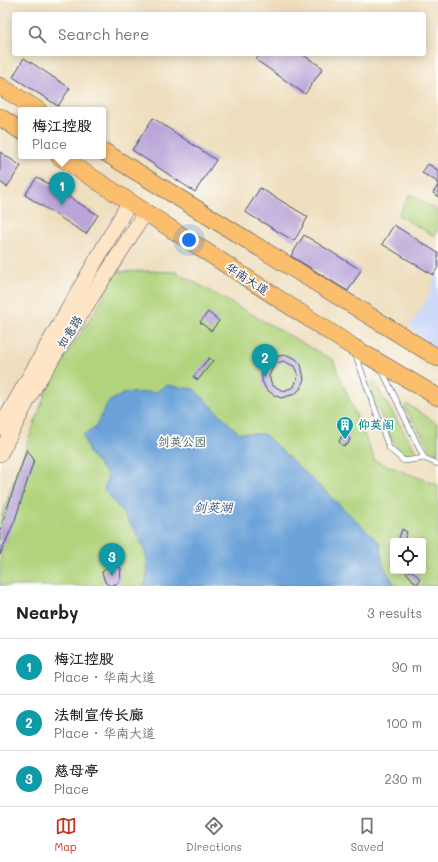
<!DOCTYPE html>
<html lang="en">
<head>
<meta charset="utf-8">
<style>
  body { margin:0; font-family:Mali,"LXGW WenKai TC",sans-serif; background:#f2f2f2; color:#202124 }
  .controls { position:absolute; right:12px; bottom:12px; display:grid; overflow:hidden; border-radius:4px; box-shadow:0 2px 10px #0003 }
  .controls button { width:36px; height:36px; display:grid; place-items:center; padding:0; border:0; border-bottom:1px solid #e0e0e0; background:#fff; color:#202124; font:20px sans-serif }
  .you { position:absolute; left:189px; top:240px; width:14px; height:14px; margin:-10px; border:3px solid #fff; border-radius:50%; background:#1a73e8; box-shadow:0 0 0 6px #1a73e833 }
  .badge { display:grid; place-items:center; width:26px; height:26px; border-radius:50%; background:#c8321e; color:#fff; font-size:13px; font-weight:700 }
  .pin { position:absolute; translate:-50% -33px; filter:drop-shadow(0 1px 2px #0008) }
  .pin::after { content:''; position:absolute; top:21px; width:14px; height:12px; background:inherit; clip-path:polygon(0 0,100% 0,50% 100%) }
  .popup { position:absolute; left:18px; top:107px; width:88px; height:52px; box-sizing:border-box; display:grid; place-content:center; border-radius:4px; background:#fff; filter:drop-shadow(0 1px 3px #0005); font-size:13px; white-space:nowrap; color:#757577 }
  .popup b { font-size:15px; color:#202124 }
  .popup::after { content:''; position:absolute; left:50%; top:100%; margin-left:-8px; border:8px solid transparent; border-top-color:#fff }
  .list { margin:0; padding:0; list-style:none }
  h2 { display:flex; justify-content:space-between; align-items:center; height:52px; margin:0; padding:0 16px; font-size:17px }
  h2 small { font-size:13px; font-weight:400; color:#757577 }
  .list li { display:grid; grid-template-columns:26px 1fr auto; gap:12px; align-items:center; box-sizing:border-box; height:56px; padding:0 16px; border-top:1px solid #e0e0e0 }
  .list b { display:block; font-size:15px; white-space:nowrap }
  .list p { margin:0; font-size:13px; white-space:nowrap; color:#757577 }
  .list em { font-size:13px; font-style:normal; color:#757577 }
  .icon { flex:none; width:22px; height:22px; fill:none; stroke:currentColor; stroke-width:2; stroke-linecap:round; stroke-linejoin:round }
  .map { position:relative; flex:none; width:438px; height:586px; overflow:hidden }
  .search { position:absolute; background:#fff; box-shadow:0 2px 10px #0003; left:12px; right:12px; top:12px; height:44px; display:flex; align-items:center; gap:10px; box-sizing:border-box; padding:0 14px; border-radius:4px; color:#757577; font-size:15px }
  .sheet { height:220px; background:#fff }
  nav { display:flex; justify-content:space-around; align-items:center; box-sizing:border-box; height:56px; border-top:1px solid #e0e0e0; background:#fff; font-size:11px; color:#757577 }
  nav a { display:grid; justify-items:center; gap:2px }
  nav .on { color:#c8321e }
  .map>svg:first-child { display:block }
  .built { fill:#cfdaf9 }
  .green { fill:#b0d37c; stroke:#66816d; fill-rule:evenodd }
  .water { fill:#6aa2d9; stroke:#42689c }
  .building { fill:#b9a5d8; fill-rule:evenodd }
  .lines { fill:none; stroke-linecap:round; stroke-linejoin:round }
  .lane-casing { stroke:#3b496c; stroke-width:6 }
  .secondary-casing { stroke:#3b496c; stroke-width:16 }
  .primary-casing { stroke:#3b496c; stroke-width:18 }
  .lane { stroke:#fff; stroke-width:5 }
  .secondary { stroke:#fde5c5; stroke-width:15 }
  .primary { stroke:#fabe6d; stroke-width:17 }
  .labels { text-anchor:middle; stroke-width:3.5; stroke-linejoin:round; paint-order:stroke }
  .street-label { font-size:12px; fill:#1b2f5e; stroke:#fdfcf7 }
  .culture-label { font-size:12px; font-weight:bold; fill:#0d838f; stroke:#fdfcf7; text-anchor:start }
  .park-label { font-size:12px; fill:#486067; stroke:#fdfcf7 }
  .water-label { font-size:13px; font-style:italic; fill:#375789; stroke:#fdfcf7 }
</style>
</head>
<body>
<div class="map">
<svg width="438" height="586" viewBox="0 0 438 586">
  <rect width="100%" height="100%" fill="#fdfcf7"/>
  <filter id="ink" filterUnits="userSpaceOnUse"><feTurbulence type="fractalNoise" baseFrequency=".025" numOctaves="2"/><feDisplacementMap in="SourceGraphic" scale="8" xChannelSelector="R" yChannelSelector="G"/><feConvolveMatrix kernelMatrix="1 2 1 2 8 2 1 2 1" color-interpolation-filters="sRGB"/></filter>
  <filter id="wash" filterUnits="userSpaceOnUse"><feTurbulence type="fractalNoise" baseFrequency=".012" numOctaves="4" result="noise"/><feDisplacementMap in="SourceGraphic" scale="16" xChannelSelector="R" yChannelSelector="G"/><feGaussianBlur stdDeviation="0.9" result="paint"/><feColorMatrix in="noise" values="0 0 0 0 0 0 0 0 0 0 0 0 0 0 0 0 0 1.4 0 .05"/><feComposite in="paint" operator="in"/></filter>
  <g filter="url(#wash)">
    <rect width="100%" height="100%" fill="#eedebe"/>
    <polygon class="built" points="438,267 438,353 410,325 428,298"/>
    <g class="green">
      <polygon points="410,194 438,211 438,229 434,236 398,215"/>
      <path d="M 147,271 L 176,272 L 333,360 L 375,461 L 438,485 L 438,586 L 0,586 L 0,521 L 28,441 L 51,378 L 100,304 L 113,272 ZM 393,541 L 423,541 L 423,571 L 393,571 Z"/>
      <path d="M 369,382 L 374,382 L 418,455 C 408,457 403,456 395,448 L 368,386 Z"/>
      <polygon points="407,404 438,424 438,453 431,450 404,407"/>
    </g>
    <path class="water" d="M 166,385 L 194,389 L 239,433 L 264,434 L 380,543 L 383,565 L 395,586 L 144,586 C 159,551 123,515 104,489 L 108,476 L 89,453 L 83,435 L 95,428 L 108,402 L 125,393 L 156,392 Z"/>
    <g id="blocks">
      <g class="building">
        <polygon points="260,54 302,54 323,68 305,94 256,60"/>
        <polygon points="24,58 70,88 58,106 13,77"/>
        <polygon points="153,118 216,160 195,192 132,150"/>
        <polygon points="0,152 21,166 7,187 0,182"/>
        <polygon points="428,164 438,170 438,197 433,193 438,185 436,181 422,173"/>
        <polygon points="37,177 98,215 86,234 25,195"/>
        <polygon points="260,188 308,217 294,241 245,212"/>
        <polygon points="394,225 438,253 438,267 433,275 382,244"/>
        <polygon points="304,235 361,270 348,291 291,256"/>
        <polygon points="208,312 219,321 211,331 200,322"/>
        <path d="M 287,355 L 296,359 L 301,365 L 304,379 L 300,389 L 295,394 L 281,398 L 274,395 L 266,389 L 262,381 L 262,372 L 270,360 L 278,356 ZM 283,361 L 294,366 L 298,375 L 294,387 L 283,391 L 272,385 L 269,376 L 274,365 Z"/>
        <polygon points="209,358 213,361 198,380 193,377"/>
        <polygon points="346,435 350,439 348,444 343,446 339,442 341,437"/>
        <polygon points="27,449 34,460 15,520 0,555 0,530"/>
        <polygon points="402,529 407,532 404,541 398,541"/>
        <polygon points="114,564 121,568 120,579 118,583 110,586 105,582 102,572 109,566"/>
        <polygon points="405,571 413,571 420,579 417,585"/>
      </g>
    </g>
  </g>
  <g filter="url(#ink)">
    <use href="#blocks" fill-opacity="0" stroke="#3b496c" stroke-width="1"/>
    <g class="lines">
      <defs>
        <g id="lane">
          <polyline points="355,353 389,448 404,461 424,458"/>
          <polyline points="382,370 424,458 438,464"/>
        </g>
        <g id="secondary">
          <polyline points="0,428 129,203"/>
          <polyline points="0,454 35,386 145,213"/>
        </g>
        <g id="primary">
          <polyline points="0,86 38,110"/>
          <polyline points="0,117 21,131"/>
          <polyline points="103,151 438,358"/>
          <polyline points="59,156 353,347 438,397"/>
        </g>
      </defs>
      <use href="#lane" class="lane-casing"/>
      <use href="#secondary" class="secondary-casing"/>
      <use href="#primary" class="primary-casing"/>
      <use href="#lane" class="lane"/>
      <use href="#secondary" class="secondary"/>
      <use href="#primary" class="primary"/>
    </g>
  </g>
  <defs>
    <symbol id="building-pin" viewBox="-11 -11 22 30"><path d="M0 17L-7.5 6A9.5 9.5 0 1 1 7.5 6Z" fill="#0f9aa8" stroke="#fdfcf7"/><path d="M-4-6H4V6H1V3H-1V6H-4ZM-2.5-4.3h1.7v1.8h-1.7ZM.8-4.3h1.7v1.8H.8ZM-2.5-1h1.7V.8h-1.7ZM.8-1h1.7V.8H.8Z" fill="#fff"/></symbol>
  </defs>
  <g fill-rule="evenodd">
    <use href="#building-pin" x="335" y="415" width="20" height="27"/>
  </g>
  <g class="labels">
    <g class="street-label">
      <text transform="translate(247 279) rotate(33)" y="4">华南大道</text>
      <text transform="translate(70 332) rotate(-58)" y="4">如意路</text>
    </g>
    <g class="culture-label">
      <text x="358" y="429">仰英阁</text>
    </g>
    <g class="park-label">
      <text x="182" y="446">剑英公园</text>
    </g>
    <g class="water-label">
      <text x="213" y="512">剑英湖</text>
    </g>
  </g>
</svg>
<div class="controls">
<button><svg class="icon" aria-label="locate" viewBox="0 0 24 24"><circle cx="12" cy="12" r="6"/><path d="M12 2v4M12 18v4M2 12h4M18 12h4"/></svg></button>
</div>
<div class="you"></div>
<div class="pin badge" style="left:62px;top:205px;background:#0f9aa8">1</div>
<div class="popup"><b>梅江控股</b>Place</div>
<div class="pin badge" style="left:265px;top:377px;background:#0f9aa8">2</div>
<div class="pin badge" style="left:112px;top:576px;background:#0f9aa8">3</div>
<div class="search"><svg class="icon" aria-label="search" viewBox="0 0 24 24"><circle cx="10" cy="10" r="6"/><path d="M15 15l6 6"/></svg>Search here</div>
</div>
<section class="sheet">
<h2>Nearby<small>3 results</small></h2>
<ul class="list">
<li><span class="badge" style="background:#0f9aa8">1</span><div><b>梅江控股</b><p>Place · 华南大道</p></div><em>90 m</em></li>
<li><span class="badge" style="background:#0f9aa8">2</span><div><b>法制宣传长廊</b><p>Place · 华南大道</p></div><em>100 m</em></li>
<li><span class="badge" style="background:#0f9aa8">3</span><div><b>慈母亭</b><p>Place</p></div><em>230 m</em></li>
</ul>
</section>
<nav>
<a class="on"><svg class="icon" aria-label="map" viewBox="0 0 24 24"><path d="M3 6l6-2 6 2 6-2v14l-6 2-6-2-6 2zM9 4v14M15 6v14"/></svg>Map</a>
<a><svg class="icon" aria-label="directions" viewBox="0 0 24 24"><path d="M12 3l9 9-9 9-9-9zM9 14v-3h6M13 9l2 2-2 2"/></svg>Directions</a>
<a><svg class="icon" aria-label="saved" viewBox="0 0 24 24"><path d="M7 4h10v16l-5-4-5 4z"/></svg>Saved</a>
</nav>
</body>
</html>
